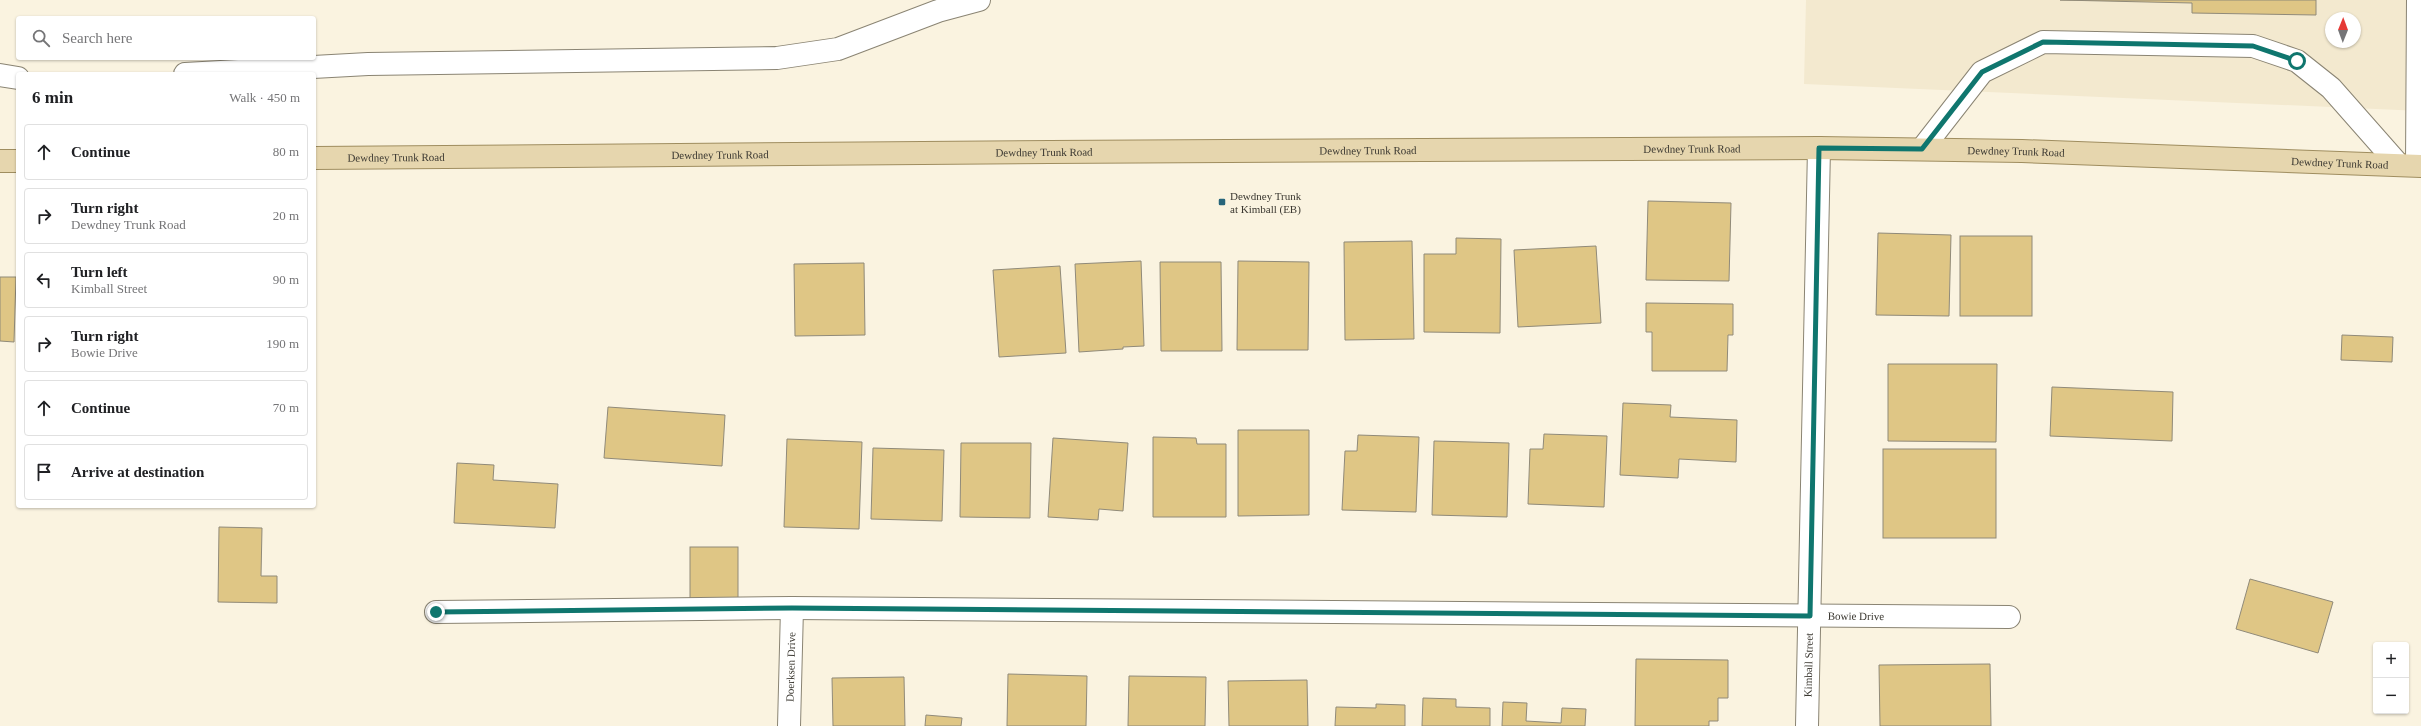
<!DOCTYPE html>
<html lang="en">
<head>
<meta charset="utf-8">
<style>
  body { margin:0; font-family:Georgia,serif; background:#f6f6f6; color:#202124 }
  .controls { position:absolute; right:12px; bottom:12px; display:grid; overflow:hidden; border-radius:4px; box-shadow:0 1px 3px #0004 }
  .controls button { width:36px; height:36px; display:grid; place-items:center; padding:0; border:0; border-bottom:1px solid #e0e0e0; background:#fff; color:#202124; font:20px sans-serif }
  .compass { position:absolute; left:2325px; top:12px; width:36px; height:36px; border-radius:50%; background:#fff; box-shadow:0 1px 3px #0004; rotate:1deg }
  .stop { position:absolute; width:12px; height:12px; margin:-9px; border:3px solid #0f766e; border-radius:50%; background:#fff }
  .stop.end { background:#0f766e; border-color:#fff; box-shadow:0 1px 4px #0008 }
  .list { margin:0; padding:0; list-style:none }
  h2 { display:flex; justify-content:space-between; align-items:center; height:52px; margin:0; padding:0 16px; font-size:17px }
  h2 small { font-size:13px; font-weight:400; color:#757577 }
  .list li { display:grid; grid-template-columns:26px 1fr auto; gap:12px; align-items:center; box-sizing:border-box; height:56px; margin:0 8px 8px; padding:0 8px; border:1px solid #e0e0e0; border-radius:4px }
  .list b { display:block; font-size:15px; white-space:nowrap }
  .list p { margin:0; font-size:13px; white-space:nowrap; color:#757577 }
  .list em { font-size:13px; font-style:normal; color:#757577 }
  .icon { flex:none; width:22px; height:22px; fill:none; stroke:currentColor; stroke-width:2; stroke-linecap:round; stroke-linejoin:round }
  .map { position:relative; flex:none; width:2421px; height:726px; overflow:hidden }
  .search { position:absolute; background:#fff; box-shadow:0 1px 3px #0004; left:16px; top:16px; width:300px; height:44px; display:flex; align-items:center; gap:10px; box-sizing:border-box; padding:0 14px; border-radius:4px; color:#757577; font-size:15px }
  .panel { position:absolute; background:#fff; box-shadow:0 1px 3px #0004; left:16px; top:72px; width:300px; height:436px; border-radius:4px }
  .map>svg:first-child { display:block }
  .built { fill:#f3e9cf; fill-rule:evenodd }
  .building { fill:#dfc685; stroke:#908a79 }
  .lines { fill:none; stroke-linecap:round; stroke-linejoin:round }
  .minor-casing { stroke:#8a8473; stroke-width:24 }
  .major-casing { stroke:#9f8d5f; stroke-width:24 }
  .minor { stroke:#fff; stroke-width:22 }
  .major { stroke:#e6d6ae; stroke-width:22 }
  .route { stroke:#0f766e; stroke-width:5 }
  .poi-dot { fill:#27657b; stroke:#faf3e0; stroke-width:1.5 }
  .labels { text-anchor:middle; stroke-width:3; stroke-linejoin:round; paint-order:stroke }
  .street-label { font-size:11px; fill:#3b3831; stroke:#faf3e0 }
  .poi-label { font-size:11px; fill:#3b3831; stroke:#faf3e0; text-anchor:start }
</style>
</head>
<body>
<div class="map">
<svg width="2421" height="726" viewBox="0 0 2421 726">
  <rect width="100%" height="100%" fill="#faf3e0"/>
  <path class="built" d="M 1806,0 L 2421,0 L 2421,111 L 1804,84 ZM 2331,18 L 2355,18 L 2355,42 L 2331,42 Z"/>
  <g class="building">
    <polygon points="2060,0 2316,0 2316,15 2192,13 2192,3"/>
    <polygon points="1648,201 1731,203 1729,281 1646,280"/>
    <polygon points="1878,233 1951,235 1949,316 1876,315"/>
    <rect x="1960" y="236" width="72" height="80"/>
    <polygon points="1456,238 1501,239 1500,333 1424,332 1424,254 1456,254"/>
    <polygon points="1412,241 1414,339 1345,340 1344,242"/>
    <polygon points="1596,246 1601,323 1518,327 1514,250"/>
    <polygon points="1141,261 1144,346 1123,347 1123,349 1079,352 1075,264"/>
    <polygon points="1238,261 1309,262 1308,350 1237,350"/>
    <polygon points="1160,262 1221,262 1222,351 1161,351"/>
    <polygon points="864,263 865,335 795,336 794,264"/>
    <polygon points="1060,266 1066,353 999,357 993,270"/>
    <polygon points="0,277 16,277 14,342 0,341"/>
    <polygon points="1646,303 1733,304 1733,335 1728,335 1727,371 1652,371 1652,332 1646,332"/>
    <polygon points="2342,335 2393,337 2392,362 2341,360"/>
    <polygon points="1888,364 1997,364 1996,442 1888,441"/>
    <polygon points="2052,387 2173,392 2172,441 2050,436"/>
    <polygon points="1623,403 1671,405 1670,417 1737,420 1736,462 1679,459 1678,478 1620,475"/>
    <polygon points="608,407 725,415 722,466 604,458"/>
    <polygon points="1238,430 1309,430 1309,515 1238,516"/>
    <polygon points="1544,434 1607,436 1604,507 1528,504 1530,449 1543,449"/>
    <polygon points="1358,435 1419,437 1416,512 1342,510 1345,451 1357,451"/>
    <polygon points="1153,437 1196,438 1197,444 1226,444 1226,517 1153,517"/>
    <polygon points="1053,438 1128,443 1123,511 1099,509 1098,520 1048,517"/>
    <polygon points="787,439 862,442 859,529 784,527"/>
    <polygon points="1434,441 1509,443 1507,517 1432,515"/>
    <polygon points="961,443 1031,443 1030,518 960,517"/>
    <polygon points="873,448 944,450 942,521 871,519"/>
    <rect x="1883" y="449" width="113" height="89"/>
    <polygon points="457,463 494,465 493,480 558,484 555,528 454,523"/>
    <polygon points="219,527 262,528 261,576 277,576 277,603 218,602"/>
    <rect x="690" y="547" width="48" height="55"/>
    <polygon points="2250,579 2333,602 2318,653 2236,629"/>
    <polygon points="1636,659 1728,660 1728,698 1718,698 1718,721 1709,721 1709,726 1635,726"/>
    <polygon points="1990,664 1991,726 1880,726 1879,665"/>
    <polygon points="1008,674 1087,676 1086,726 1007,726"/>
    <polygon points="1129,676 1206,677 1205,726 1128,726"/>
    <polygon points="904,677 905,726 833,726 832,678"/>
    <polygon points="1307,680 1308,726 1229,726 1228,681"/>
    <polygon points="1423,698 1456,699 1456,707 1490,708 1490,726 1422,726"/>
    <polygon points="1503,702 1527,703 1526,721 1561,723 1562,708 1586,709 1585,726 1502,726"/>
    <polygon points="1376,704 1405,705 1405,726 1335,726 1336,707 1376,708"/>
    <polygon points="926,715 962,718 961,726 925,726"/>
  </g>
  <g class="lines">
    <defs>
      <g id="minor">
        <polyline points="185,74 368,64 777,58 838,49 938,11 979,0"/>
        <polyline points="0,75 18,78"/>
        <polyline points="1922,149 1982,72 2043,42 2253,46 2297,61 2331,88 2398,164"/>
        <polyline points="2417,165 2418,0"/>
        <path id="s1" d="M 436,612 L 792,608 L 2009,617"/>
        <path id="s2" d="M 789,726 L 792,608"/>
        <path id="s3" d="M 1807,726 L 1819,148"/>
      </g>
      <g id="major">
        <path id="s4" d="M 314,158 L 1050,152 L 1819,148 L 2022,151 L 2421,166"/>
        <polyline points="0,161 18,161"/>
      </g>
    </defs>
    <use href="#minor" class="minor-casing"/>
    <use href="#major" class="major-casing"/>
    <use href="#minor" class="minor"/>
    <use href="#major" class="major"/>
  </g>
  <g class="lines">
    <polyline class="route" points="436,612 792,608 1810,616 1819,148 1922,149 1982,72 2043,42 2253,46 2297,61"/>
  </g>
  <rect class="poi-dot" x="1218" y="198" width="8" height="8" rx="2"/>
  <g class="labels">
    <g class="street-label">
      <text dy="4" stroke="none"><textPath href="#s4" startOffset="1378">Dewdney Trunk Road</textPath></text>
      <text dy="4" stroke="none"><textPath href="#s4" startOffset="1054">Dewdney Trunk Road</textPath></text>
      <text dy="4" stroke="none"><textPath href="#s4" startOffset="730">Dewdney Trunk Road</textPath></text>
      <text dy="4" stroke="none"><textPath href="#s4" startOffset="1702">Dewdney Trunk Road</textPath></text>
      <text dy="4" stroke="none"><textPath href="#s4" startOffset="406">Dewdney Trunk Road</textPath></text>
      <text dy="4" stroke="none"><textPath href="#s4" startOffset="82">Dewdney Trunk Road</textPath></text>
      <text dy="4" stroke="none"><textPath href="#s4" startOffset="2026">Dewdney Trunk Road</textPath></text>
      <text dy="4" stroke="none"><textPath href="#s1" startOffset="1420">Bowie Drive</textPath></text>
      <text dy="4" stroke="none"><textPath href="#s3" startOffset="61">Kimball Street</textPath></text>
      <text dy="4" stroke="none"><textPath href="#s2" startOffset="59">Doerksen Drive</textPath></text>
    </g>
    <g class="poi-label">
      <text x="1230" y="200">Dewdney Trunk<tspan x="1230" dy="13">at Kimball (EB)</tspan></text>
    </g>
  </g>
</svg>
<div class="controls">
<button>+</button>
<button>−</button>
</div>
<svg class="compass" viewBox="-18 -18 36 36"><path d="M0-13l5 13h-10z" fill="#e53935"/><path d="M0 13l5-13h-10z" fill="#757577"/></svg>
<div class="stop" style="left:2297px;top:61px"></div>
<div class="stop end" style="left:436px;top:612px"></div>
<div class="search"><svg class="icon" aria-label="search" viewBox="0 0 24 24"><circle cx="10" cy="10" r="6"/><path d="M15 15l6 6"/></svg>Search here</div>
<section class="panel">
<h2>6 min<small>Walk · 450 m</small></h2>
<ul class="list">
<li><svg class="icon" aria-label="ahead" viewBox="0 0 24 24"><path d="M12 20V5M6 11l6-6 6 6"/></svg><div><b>Continue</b></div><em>80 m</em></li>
<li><svg class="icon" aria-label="right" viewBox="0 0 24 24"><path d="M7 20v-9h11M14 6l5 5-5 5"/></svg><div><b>Turn right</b><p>Dewdney Trunk Road</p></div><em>20 m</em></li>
<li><svg class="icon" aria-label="left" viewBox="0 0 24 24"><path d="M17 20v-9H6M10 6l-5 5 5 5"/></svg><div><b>Turn left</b><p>Kimball Street</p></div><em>90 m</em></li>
<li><svg class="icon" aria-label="right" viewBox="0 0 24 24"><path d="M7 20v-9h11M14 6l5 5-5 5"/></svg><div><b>Turn right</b><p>Bowie Drive</p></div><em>190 m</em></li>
<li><svg class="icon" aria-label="ahead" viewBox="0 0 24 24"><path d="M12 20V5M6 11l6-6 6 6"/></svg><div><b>Continue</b></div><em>70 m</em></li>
<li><svg class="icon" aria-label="arrive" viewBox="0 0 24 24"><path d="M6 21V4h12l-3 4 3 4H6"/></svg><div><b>Arrive at destination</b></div></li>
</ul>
</section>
</div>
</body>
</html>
